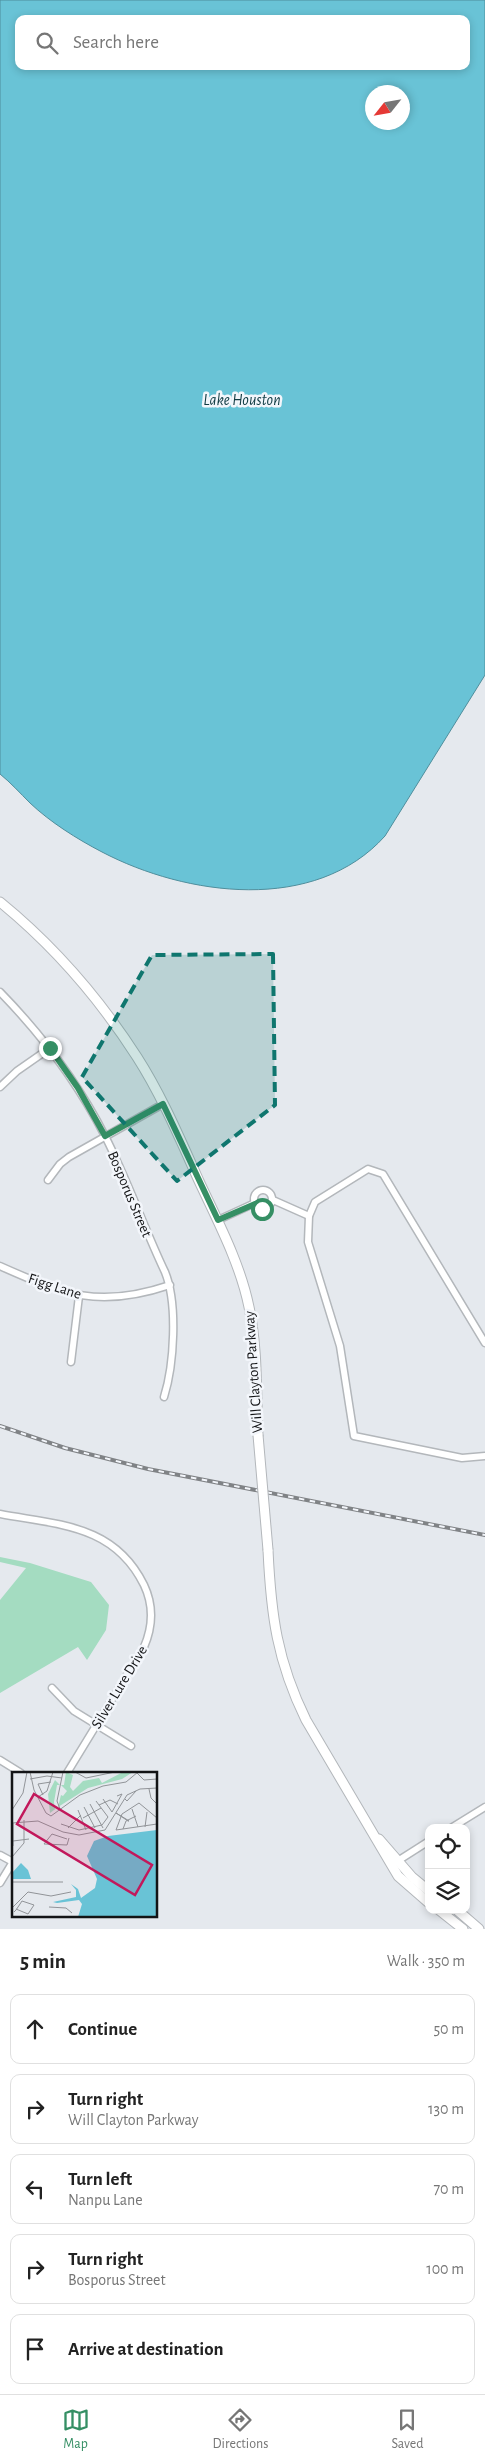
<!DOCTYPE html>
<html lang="en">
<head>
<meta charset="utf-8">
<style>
  body { margin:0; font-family:"Alegreya Sans",sans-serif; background:#f2f2f2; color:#222 }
  .controls { position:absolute; right:15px; bottom:15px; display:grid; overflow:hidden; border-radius:10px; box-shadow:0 2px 8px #0003 }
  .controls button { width:45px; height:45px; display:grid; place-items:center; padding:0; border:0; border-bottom:1px solid #e0e0e0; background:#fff; color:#222; font:25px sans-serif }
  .compass { position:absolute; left:365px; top:85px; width:45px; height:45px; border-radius:50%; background:#fff; box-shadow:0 2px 8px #0003; rotate:239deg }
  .stop { position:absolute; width:15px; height:15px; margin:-11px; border:4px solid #358f64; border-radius:50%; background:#fff }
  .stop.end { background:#358f64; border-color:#fff; box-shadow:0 1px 5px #0008 }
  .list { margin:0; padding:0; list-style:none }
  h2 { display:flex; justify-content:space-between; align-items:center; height:65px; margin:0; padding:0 20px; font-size:21px }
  h2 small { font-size:16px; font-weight:400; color:#767676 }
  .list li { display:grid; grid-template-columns:32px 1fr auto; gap:15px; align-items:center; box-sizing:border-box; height:70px; margin:0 10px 10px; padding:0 10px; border:1px solid #e0e0e0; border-radius:10px }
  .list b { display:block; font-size:19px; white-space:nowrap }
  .list p { margin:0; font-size:16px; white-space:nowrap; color:#767676 }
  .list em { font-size:16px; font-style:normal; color:#767676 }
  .icon { flex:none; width:28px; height:28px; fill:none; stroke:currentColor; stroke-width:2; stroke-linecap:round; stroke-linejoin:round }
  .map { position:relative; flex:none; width:485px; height:1929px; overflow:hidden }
  .search { position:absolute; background:#fff; box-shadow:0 2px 8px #0003; left:15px; right:15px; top:15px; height:55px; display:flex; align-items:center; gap:12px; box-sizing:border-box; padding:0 18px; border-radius:10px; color:#767676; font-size:19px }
  .sheet { height:465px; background:#fff }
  nav { display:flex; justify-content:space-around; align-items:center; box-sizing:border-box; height:70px; border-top:1px solid #e0e0e0; background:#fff; font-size:14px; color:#767676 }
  nav a { display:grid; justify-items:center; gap:2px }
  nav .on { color:#358f64 }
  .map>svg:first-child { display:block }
  .green { fill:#a4dcc1 }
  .water { fill:#69c3d6; stroke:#4f8e9c; fill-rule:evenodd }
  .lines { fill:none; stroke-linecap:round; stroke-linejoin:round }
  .street-casing { stroke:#b3b7bb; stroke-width:9 }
  .secondary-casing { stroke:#b3b7bb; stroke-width:11 }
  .street { stroke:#fff; stroke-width:6 }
  .secondary { stroke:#fff; stroke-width:9 }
  .rail-casing { stroke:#808386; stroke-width:4 }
  .rail { stroke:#f3f6fb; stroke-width:2; stroke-dasharray:5.5; stroke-linecap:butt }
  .secondary-bridge-casing { stroke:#b3b7bb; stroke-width:11; stroke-linecap:butt }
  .secondary-bridge { stroke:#fff; stroke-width:9 }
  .route { stroke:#358f64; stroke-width:6 }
  .marked { fill:#0f766e; fill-opacity:0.2; stroke:#0f766e; stroke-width:4; stroke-dasharray:10 6; stroke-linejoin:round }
  .labels { text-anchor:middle; stroke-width:5; stroke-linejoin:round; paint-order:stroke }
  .street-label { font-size:15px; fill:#131416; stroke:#f3f6fb }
  .water-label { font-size:16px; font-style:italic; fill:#103b43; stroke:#f3f6fb }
  .inset-road { fill:none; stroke:#919498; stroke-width:1 }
  .view { fill:#c2185b; fill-opacity:0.15; stroke:#c2185b; stroke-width:2.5 }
  .inset-edge { fill:none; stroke:#131416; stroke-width:2.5 }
</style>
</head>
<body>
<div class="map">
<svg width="485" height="1929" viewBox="0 0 485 1929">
  <rect width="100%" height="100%" fill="#e5e9ee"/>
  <polygon class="green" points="0,1557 30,1563 91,1582 109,1605 106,1630 87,1660 78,1647 0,1693 0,1600 26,1568 0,1562"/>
  <path class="water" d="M 0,0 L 485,0 L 485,675 L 385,836 C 315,914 186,896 102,852 C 77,839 50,822 30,803 C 20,793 11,783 0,774 ZM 19,19 L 466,19 L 466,66 L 19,66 ZM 372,92 L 402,92 L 402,122 L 372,122 Z"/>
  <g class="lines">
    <defs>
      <g id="street">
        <path d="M 0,992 C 41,1034 78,1083 105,1136 C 128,1181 144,1228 165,1272 C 178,1304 174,1365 164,1397"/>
        <polyline points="0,1087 17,1071 50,1048"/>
        <polyline points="48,1180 60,1164 69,1157 163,1104"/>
        <circle cx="263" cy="1199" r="9"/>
        <polyline points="273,1200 309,1216"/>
        <polyline points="218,1220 255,1203"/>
        <path d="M 0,1266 C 65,1295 99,1309 170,1285"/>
        <polyline points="485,1343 383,1174 368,1169 315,1202 309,1216 308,1242 340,1346 354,1436 462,1458 485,1456"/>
        <polyline points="71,1362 79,1296"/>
        <path d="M 0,1514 C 58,1525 114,1524 144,1585 C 154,1606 153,1626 144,1647 L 67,1773"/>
        <polyline points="52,1688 74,1711 131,1746"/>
        <polyline points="0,1760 21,1773"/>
        <polyline points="451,1828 485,1807"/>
        <polyline points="0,1855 13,1862"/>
        <polyline points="396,1862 429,1841"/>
        <polyline points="0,1883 14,1860"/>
      </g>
      <g id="secondary">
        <path d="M 0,902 C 54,946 99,998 137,1057 C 162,1096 180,1139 199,1181 C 218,1222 240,1263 249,1307 C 258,1349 256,1393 258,1435"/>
        <path d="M 268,1550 C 271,1615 277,1661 306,1720 L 398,1876 L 429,1903"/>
        <polyline points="379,1839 412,1877 429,1891"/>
        <polyline points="439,1910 463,1929"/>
        <polyline points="457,1910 479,1929"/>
      </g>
    </defs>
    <use href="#street" class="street-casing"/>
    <use href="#secondary" class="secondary-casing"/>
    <use href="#street" class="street"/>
    <use href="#secondary" class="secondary"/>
    <defs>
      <polyline id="rail" points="0,1426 65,1448 148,1469 485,1535"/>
    </defs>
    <use href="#rail" class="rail-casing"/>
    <use href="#rail" class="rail"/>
    <defs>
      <polyline id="secondary-bridge" points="258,1435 268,1550"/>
    </defs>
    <use href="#secondary-bridge" class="secondary-bridge-casing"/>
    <use href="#secondary-bridge" class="secondary-bridge"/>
  </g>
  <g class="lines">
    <polyline class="route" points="50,1048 78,1088 105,1136 163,1104 218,1220 255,1204 262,1209"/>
  </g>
  <path class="marked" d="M 273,954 L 275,1105 L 177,1181 L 82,1077 L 152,955 Z"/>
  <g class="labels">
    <g class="street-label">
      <text transform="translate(130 1194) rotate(67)" y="5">Bosporus Street</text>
      <text transform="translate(55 1286) rotate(18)" y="5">Figg Lane</text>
      <text transform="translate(253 1372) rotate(-94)" y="5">Will Clayton Parkway</text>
      <text transform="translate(119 1687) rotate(-59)" y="5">Silver Lure Drive</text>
    </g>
    <g class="water-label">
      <text x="242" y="405">Lake Houston</text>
    </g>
  </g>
  <g transform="translate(12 1772)">
    <rect width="145" height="145" fill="#e5e9ee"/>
    <path d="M 54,0 L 61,3 L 58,15 L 61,19 L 71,9 L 87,6 L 90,11 L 111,0 L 121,0 L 110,7 L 76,16 L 46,35 L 49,23 L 51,24 L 55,19 L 49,13 L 52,13 ZM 43,8 L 48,13 L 45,13 L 42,30 L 43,37 L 46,35 L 38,41 L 36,22 Z" fill="#a4dcc1"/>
    <path d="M 145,58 L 145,145 L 66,145 L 70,132 L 67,128 L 45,131 L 41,130 L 64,125 L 64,118 L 59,112 L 66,117 L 69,126 L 83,116 L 85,107 L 75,84 L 82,69 L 96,64 ZM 9,91 L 16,98 L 19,107 L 0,107 L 0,101 Z" fill="#69c3d6"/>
    <path class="inset-road" d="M 18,0 L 22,18 L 34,41 L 39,44 L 68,23 L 91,14 L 114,10 L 126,0M 63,0 L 74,6 L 103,0M 125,1 L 132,8 L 145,7M 18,7 L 35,4 L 50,6M 137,17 L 139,26 L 145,32M 31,23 L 26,12 L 39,10M 26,25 L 35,19 L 41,0M 91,27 L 100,40 L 110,22 L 105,24M 113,27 L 115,29 L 124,19M 78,32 L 91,56M 87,33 L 98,28 L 106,32M 72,35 L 83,56M 48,37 L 45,29 L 51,0M 120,37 L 126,55M 0,38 L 11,21 L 15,0M 66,38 L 74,58M 104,41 L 114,47 L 117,49 L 116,49 ZM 71,46 L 89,36M 145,46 L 127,31 L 110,42 L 104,58 L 145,52M 0,51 L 26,49 L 51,60 L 67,63 L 93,58M 1,51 L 1,74M 49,52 L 67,58 L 90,53 L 96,45 L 84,29M 133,55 L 135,40M 56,56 L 69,43M 111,57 L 114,49 L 124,44M 93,58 L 115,23 L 128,17 L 145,16M 55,67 L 40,62 L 32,72 L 55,73 L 57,66M 1,69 L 17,67M 0,85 L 12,71 L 12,48M 0,110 L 51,110M 37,135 L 54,136 L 60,141M 0,136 L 16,120 L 39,124 L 59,120M 2,140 L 4,138 L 10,129 L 22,133 L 16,142 L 4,137"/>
    <path class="view" d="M 22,22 L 140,93 L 123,123 L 5,52 Z"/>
    <rect width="145" height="145" class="inset-edge"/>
  </g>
</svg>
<div class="controls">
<button><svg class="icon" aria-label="locate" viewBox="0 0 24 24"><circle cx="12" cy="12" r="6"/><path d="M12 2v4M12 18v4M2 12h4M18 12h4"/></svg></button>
<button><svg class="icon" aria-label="layers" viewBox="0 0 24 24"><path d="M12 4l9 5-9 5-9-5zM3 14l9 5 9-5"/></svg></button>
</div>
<svg class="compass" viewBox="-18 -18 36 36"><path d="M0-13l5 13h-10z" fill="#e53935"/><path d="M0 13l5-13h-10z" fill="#767676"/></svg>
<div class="stop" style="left:262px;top:1209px"></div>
<div class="stop end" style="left:50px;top:1048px"></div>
<div class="search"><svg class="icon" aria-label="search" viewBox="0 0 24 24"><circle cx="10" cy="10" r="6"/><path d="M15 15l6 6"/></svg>Search here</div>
</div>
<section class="sheet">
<h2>5 min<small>Walk · 350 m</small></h2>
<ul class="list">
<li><svg class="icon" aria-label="ahead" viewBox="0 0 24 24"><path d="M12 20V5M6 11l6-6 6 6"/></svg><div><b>Continue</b></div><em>50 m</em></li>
<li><svg class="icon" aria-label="right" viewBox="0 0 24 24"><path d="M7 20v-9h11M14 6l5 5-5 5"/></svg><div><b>Turn right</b><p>Will Clayton Parkway</p></div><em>130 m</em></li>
<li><svg class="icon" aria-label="left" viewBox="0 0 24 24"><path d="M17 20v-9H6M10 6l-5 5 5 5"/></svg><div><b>Turn left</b><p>Nanpu Lane</p></div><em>70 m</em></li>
<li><svg class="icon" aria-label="right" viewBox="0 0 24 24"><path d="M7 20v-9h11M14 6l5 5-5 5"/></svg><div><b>Turn right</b><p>Bosporus Street</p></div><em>100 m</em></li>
<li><svg class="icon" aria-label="arrive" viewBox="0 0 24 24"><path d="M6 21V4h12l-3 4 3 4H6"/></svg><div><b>Arrive at destination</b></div></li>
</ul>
</section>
<nav>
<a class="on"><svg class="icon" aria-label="map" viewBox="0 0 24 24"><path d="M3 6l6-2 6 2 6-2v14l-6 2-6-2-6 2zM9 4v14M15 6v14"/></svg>Map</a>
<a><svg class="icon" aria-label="directions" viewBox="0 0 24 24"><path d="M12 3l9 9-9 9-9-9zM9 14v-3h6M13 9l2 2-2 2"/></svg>Directions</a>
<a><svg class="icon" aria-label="saved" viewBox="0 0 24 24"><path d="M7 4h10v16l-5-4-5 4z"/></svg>Saved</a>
</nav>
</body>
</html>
